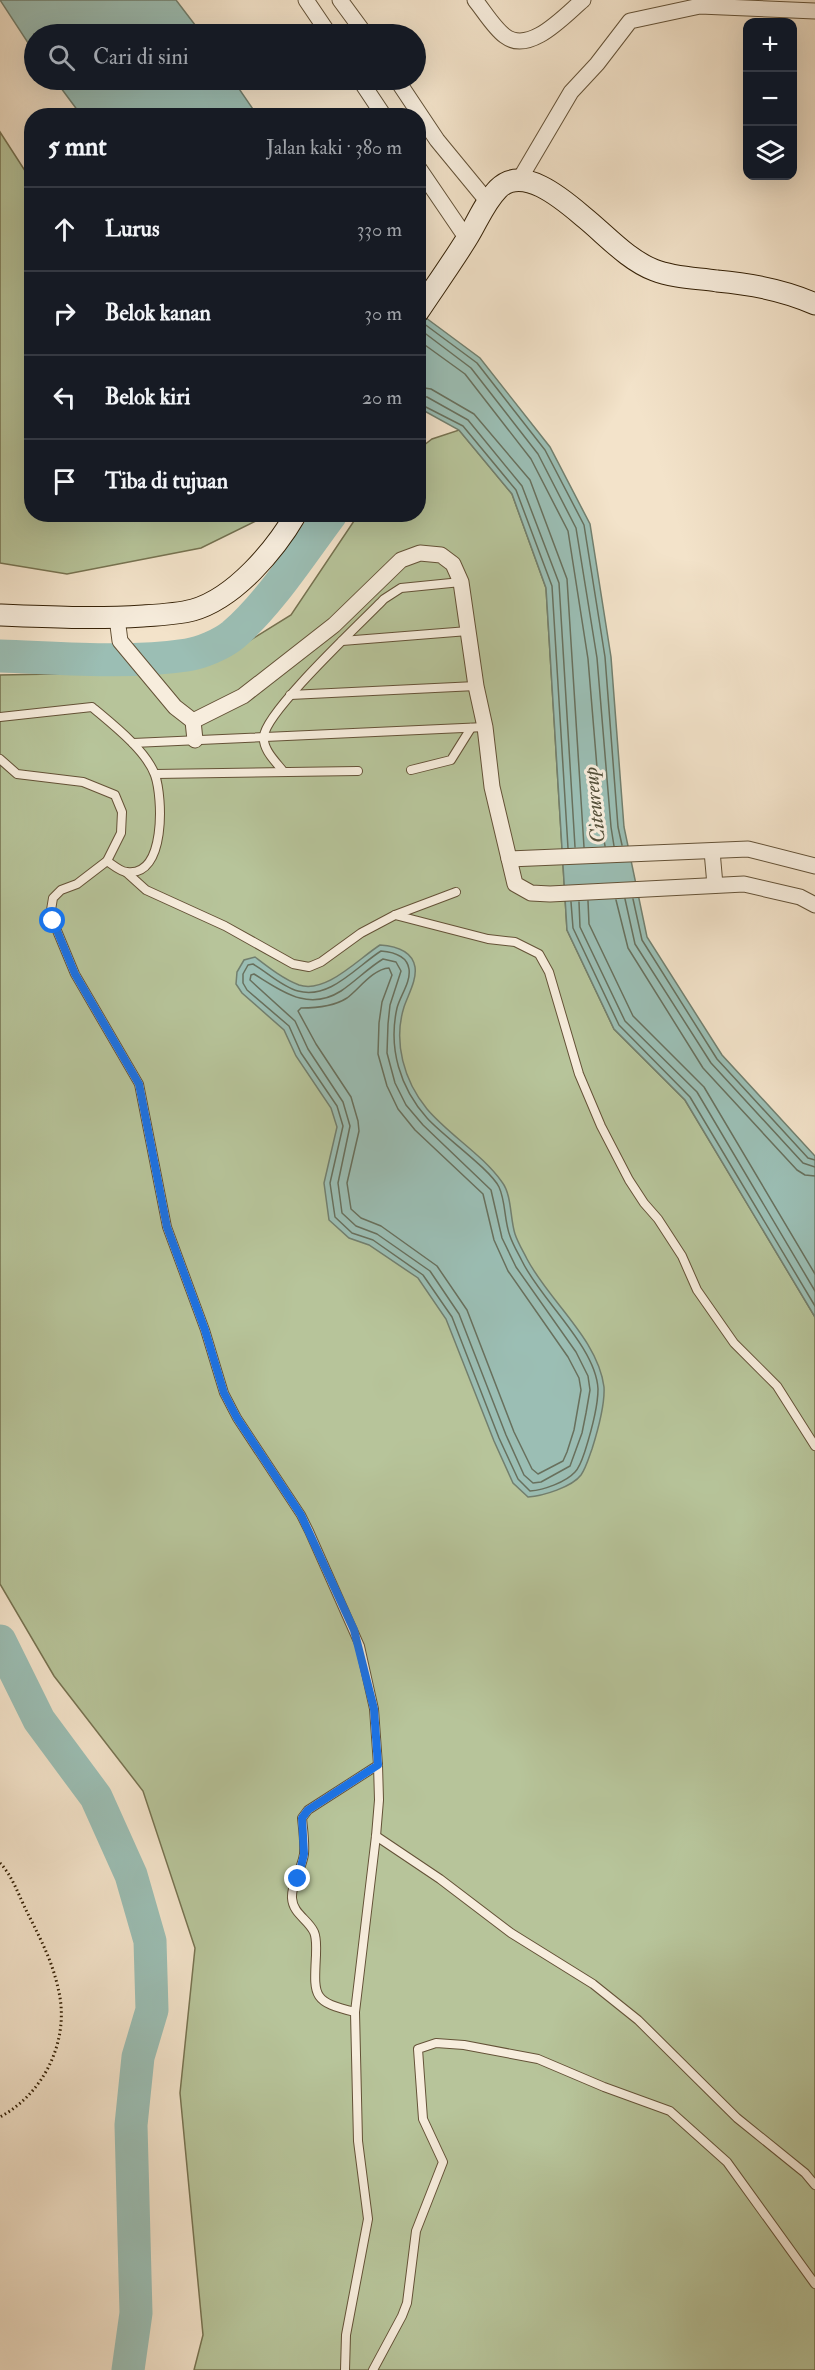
<!DOCTYPE html>
<html lang="id">
<head>
<meta charset="utf-8">
<style>
  body { margin:0; font-family:"IM FELL Double Pica",serif; background:#242831; color:#f1f3f6 }
  .controls { position:absolute; right:18px; top:18px; display:grid; overflow:hidden; border-radius:12px; box-shadow:0 6px 24px #0002 }
  .controls button { width:54px; height:54px; display:grid; place-items:center; padding:0; border:0; border-bottom:2px solid #363941; background:#171b24; color:#f1f3f6; font:30px sans-serif }
  .stop { position:absolute; width:18px; height:18px; margin:-14px; border:4px solid #1a73e8; border-radius:50%; background:#fff }
  .stop.end { background:#1a73e8; border-color:#fff; box-shadow:0 2px 6px #0008 }
  .list { margin:0; padding:0; list-style:none }
  h2 { display:flex; justify-content:space-between; align-items:center; height:78px; margin:0; padding:0 24px; font-size:26px }
  h2 small { font-size:20px; font-weight:400; color:#9ea1a6 }
  .list li { display:grid; grid-template-columns:39px 1fr auto; gap:18px; align-items:center; box-sizing:border-box; height:84px; padding:0 24px; border-top:2px solid #363941 }
  .list b { display:block; font-size:22px; white-space:nowrap }
  .list em { font-size:20px; font-style:normal; color:#9ea1a6 }
  .icon { flex:none; width:33px; height:33px; fill:none; stroke:currentColor; stroke-width:2; stroke-linecap:round; stroke-linejoin:round }
  .map { position:relative; flex:none; width:815px; height:2370px; overflow:hidden }
  .search { position:absolute; background:#171b24; box-shadow:0 6px 24px #0002; left:24px; top:24px; width:402px; height:66px; display:flex; align-items:center; gap:15px; box-sizing:border-box; padding:0 21px; border-radius:33px; color:#9ea1a6; font-size:22px }
  .panel { position:absolute; background:#171b24; box-shadow:0 6px 24px #0002; left:24px; top:108px; width:402px; height:414px; border-radius:24px }
  .map>svg:first-child { display:block }
  .grass { fill:#b7c49a; stroke:#767250; stroke-width:1.5 }
  .water { fill:#9bbeb4; stroke:#727f6e; stroke-width:1.5 }
  .lines { fill:none; stroke-linecap:round; stroke-linejoin:round }
  .shore { stroke:#68705d; stroke-width:1.5 }
  .river { stroke:#9bbeb4; stroke-width:33 }
  .lane-casing { stroke:#645237; stroke-width:10 }
  .street-casing { stroke:#645237; stroke-width:17 }
  .secondary-casing { stroke:#352106; stroke-width:23 }
  .path { stroke:#352106; stroke-width:3; stroke-dasharray:1.5 3; stroke-linecap:butt }
  .lane { stroke:#f7eddd; stroke-width:8 }
  .street { stroke:#f7eddd; stroke-width:15 }
  .secondary { stroke:#f7eddd; stroke-width:21 }
  .route { stroke:#1a73e8; stroke-width:8 }
  .labels { text-anchor:middle; stroke-width:6; stroke-linejoin:round; paint-order:stroke }
  .water-label { font-size:21px; font-style:italic; fill:#54503a; stroke:#f7eddd }
</style>
</head>
<body>
<div class="map">
<svg width="815" height="2370" viewBox="0 0 815 2370">
  <rect width="100%" height="100%" fill="#f3e3ca"/>
  <filter id="stains"><feTurbulence type="fractalNoise" baseFrequency=".00333" numOctaves="4"/><feColorMatrix values="0 0 0 0 .2 0 0 0 0 .09 0 0 0 0 .02 0 0 0 .5 -.17"/></filter>
  <radialGradient id="worn" r=".72"><stop offset=".6" stop-color="#630" stop-opacity="0"/><stop offset="1" stop-color="#630" stop-opacity=".3"/></radialGradient>
  <g class="grass">
    <polygon points="0,132 31,180 32,514 252,514 256,521 201,548 67,574 0,563"/>
    <polygon points="459,430 512,494 546,588 567,930 614,1029 685,1100 815,1317 815,2370 194,2370 203,2335 180,2093 195,1948 143,1791 54,1676 0,1584 0,675 162,672 218,660 291,615 358,515 418,514 419,449 432,439"/>
  </g>
  <g class="water">
    <polygon points="0,0 176,0 202,34 34,34 34,52"/>
    <polygon points="55,80 233,80 257,115 81,115"/>
    <polygon points="418,312 480,358 550,447 590,524 611,657 624,827 647,937 722,1055 815,1156 815,1317 685,1100 614,1029 567,930 546,588 512,494 459,430 419,408"/>
    <path d="M 380,945 C 395,946 412,950 415,967 C 417,980 408,995 404,1007 C 393,1042 404,1081 427,1109 C 449,1135 482,1154 502,1182 C 512,1195 510,1219 515,1234 C 518,1243 523,1251 527,1259 C 549,1301 598,1339 604,1387 C 605,1404 597,1433 592,1449 C 589,1457 586,1468 581,1475 C 572,1487 543,1496 528,1497 L 513,1483 L 494,1441 L 446,1319 L 418,1278 L 369,1245 L 349,1238 L 329,1220 L 324,1183 L 337,1127 L 331,1108 L 296,1056 L 284,1030 L 242,993 L 236,984 L 237,972 L 244,960 L 255,957 C 268,967 283,979 299,985 C 326,994 358,959 380,945 Z"/>
  </g>
  <g class="lines">
    <g class="shore">
      <polyline points="423,323 477,363 545,450 584,525 605,657 618,827 622,845"/>
      <polyline points="418,328 471,368 538,454 576,528 597,658 611,827 614,846"/>
      <polyline points="418,340 465,374 531,459 568,531 588,659 602,828 605,846"/>
      <polyline points="418,387 431,389 474,414 530,480 567,579 584,847"/>
      <polyline points="418,396 427,397 468,420 522,486 559,583 575,847"/>
      <polyline points="418,403 463,426 516,490 552,586 568,848"/>
      <polyline points="625,899 635,944 711,1063 803,1163 815,1167"/>
      <polyline points="633,899 642,940 717,1059 808,1158 815,1160"/>
      <polyline points="616,900 628,948 703,1068 797,1170 805,1175 815,1176"/>
      <polyline points="588,901 589,924 633,1016 704,1087 815,1274"/>
      <polyline points="571,902 573,928 619,1025 690,1097 815,1306"/>
      <polyline points="579,902 580,927 625,1021 697,1092 815,1291"/>
      <path d="M 381,951 C 393,952 407,955 409,969 C 411,982 400,996 397,1008 C 388,1048 400,1088 427,1118 C 443,1136 490,1169 499,1187 C 506,1202 504,1221 510,1236 C 513,1245 518,1253 522,1261 C 540,1299 596,1347 598,1389 C 598,1409 591,1432 585,1451 C 583,1457 580,1467 575,1472 C 566,1482 544,1490 530,1491 L 518,1479 L 499,1438 L 452,1317 L 423,1275 L 373,1240 L 352,1233 L 335,1217 L 330,1183 L 343,1126 L 337,1106 L 301,1053 L 289,1026 L 247,990 L 243,983 L 243,974 L 248,965 L 253,964 C 267,972 282,987 298,991 C 330,1000 357,966 381,951 Z"/>
      <path d="M 383,959 L 396,962 L 401,971 L 390,1005 L 388,1024 L 387,1053 L 395,1083 L 406,1105 L 423,1125 L 491,1190 L 502,1238 L 516,1267 L 576,1352 L 588,1376 L 590,1390 L 586,1413 L 582,1433 L 570,1466 L 541,1482 L 533,1483 L 524,1475 L 506,1435 L 459,1314 L 430,1271 L 377,1234 L 356,1226 L 342,1213 L 338,1183 L 350,1126 L 343,1102 L 308,1049 L 295,1021 L 250,980 L 251,975 L 254,974 C 282,991 308,1012 341,991 C 356,981 368,968 383,959 Z"/>
      <path d="M 389,968 L 392,975 L 382,1002 L 379,1023 L 378,1054 L 387,1086 L 398,1109 L 415,1130 L 483,1194 L 494,1240 L 508,1271 L 568,1357 L 579,1378 L 581,1390 L 574,1430 L 567,1452 L 563,1461 L 538,1474 L 532,1469 L 514,1432 L 467,1310 L 437,1266 L 381,1226 L 361,1218 L 351,1209 L 347,1183 L 359,1131 L 358,1121 L 351,1097 L 316,1044 L 298,1011 L 301,1008 C 316,1008 333,1007 347,998 C 359,989 373,969 389,968 Z"/>
    </g>
    <g class="river">
      <path d="M 0,656 C 60,658 128,664 187,655 C 201,653 222,644 233,635 C 270,603 301,554 331,514"/>
      <polyline points="0,1641 39,1720 96,1797 131,1875 150,1941 152,2010 138,2057 131,2125 136,2313 128,2370"/>
    </g>
    <defs>
      <g id="lane">
        <polyline points="342,641 468,631"/>
        <polyline points="290,695 476,686"/>
        <path d="M 0,717 L 92,707 C 112,724 146,750 155,775 C 163,798 166,877 127,872 C 121,872 113,865 107,861"/>
        <polyline points="133,743 485,727"/>
        <polyline points="0,759 17,774 83,782 115,795 122,812 121,833 107,861 77,884 61,890 53,898 51,910 53,921 75,974 139,1084 167,1227 205,1330 224,1393 237,1418 301,1515 309,1531 360,1646 374,1709 378,1765 379,1800 376,1836 355,2012 358,2141 368,2219 346,2335 345,2370"/>
        <polyline points="411,770 451,760 471,728"/>
        <path d="M 283,771 C 276,762 262,749 264,736 C 266,711 362,622 384,599 L 401,588 L 461,582"/>
        <polyline points="155,774 358,771"/>
        <polyline points="126,872 146,890 225,926 293,964 309,967 321,962 361,933 395,915 456,892"/>
        <polyline points="395,915 488,939 515,942 539,954 549,972 579,1074 601,1126 629,1180 644,1203 658,1219 682,1256 697,1290 734,1343 777,1386 815,1446"/>
        <polyline points="376,1836 440,1879 511,1933 593,1984 638,2020 737,2118 805,2173 815,2185"/>
        <path d="M 355,2012 C 312,2002 314,1996 316,1955 C 316,1948 317,1939 314,1932 C 308,1919 293,1914 292,1898 C 291,1884 302,1869 304,1854 C 305,1842 303,1829 302,1818 L 308,1810 L 378,1765"/>
        <polyline points="373,2370 402,2316 407,2303 416,2231 443,2162 423,2119 418,2049 436,2043 464,2045 538,2059 604,2087 670,2111 727,2162 815,2284"/>
      </g>
      <g id="street">
        <polyline points="306,0 329,34"/>
        <polyline points="340,0 365,34"/>
        <path d="M 475,0 C 484,11 494,28 505,36 C 530,55 565,15 583,0"/>
        <polyline points="360,80 384,116"/>
        <polyline points="397,80 437,140 488,202"/>
        <polyline points="418,167 467,239"/>
        <polyline points="518,182 571,92 597,64 630,21 700,6 815,11"/>
        <polyline points="117,618 120,641 175,707 193,721 195,740"/>
        <polyline points="193,721 243,696 334,625 401,560 420,553 441,555 453,564 461,582 476,686 485,727 492,787 515,884 531,893 550,894 744,884 800,897 815,905"/>
        <polyline points="712,851 715,885"/>
        <polyline points="509,859 748,849 815,866"/>
      </g>
      <g id="secondary">
        <path d="M 418,312 C 434,288 451,264 466,240 C 477,223 484,203 498,189 C 523,163 566,202 585,218 C 607,236 628,260 654,270 C 674,278 697,278 717,281 C 751,284 784,290 815,304"/>
        <path d="M 0,615 C 48,617 95,619 143,616 C 159,615 178,614 193,610 C 235,598 275,550 296,514"/>
      </g>
    </defs>
    <use href="#lane" class="lane-casing"/>
    <use href="#street" class="street-casing"/>
    <use href="#secondary" class="secondary-casing"/>
    <path class="path" d="M 0,1863 C 12,1875 19,1896 27,1912 C 39,1936 52,1960 58,1988 C 71,2038 45,2093 0,2117"/>
    <use href="#lane" class="lane"/>
    <use href="#street" class="street"/>
    <use href="#secondary" class="secondary"/>
  </g>
  <g class="lines">
    <polyline class="route" points="53,921 75,974 139,1084 167,1227 205,1330 224,1393 237,1418 301,1515 354,1630 374,1709 378,1765 308,1810 302,1818 304,1854 298,1879"/>
  </g>
  <g class="labels">
    <g class="water-label">
      <text transform="translate(594 805) rotate(-96)" y="7">Citeureup</text>
    </g>
  </g>
  <rect width="100%" height="100%" filter="url(#stains)"/>
  <rect width="100%" height="100%" fill="url(#worn)"/>
</svg>
<div class="controls">
<button>+</button>
<button>−</button>
<button><svg class="icon" aria-label="layers" viewBox="0 0 24 24"><path d="M12 4l9 5-9 5-9-5zM3 14l9 5 9-5"/></svg></button>
</div>
<div class="stop" style="left:53px;top:921px"></div>
<div class="stop end" style="left:298px;top:1879px"></div>
<div class="search"><svg class="icon" aria-label="search" viewBox="0 0 24 24"><circle cx="10" cy="10" r="6"/><path d="M15 15l6 6"/></svg>Cari di sini</div>
<section class="panel">
<h2>5 mnt<small>Jalan kaki · 380 m</small></h2>
<ul class="list">
<li><svg class="icon" aria-label="ahead" viewBox="0 0 24 24"><path d="M12 20V5M6 11l6-6 6 6"/></svg><div><b>Lurus</b></div><em>330 m</em></li>
<li><svg class="icon" aria-label="right" viewBox="0 0 24 24"><path d="M7 20v-9h11M14 6l5 5-5 5"/></svg><div><b>Belok kanan</b></div><em>30 m</em></li>
<li><svg class="icon" aria-label="left" viewBox="0 0 24 24"><path d="M17 20v-9H6M10 6l-5 5 5 5"/></svg><div><b>Belok kiri</b></div><em>20 m</em></li>
<li><svg class="icon" aria-label="arrive" viewBox="0 0 24 24"><path d="M6 21V4h12l-3 4 3 4H6"/></svg><div><b>Tiba di tujuan</b></div></li>
</ul>
</section>
</div>
</body>
</html>
